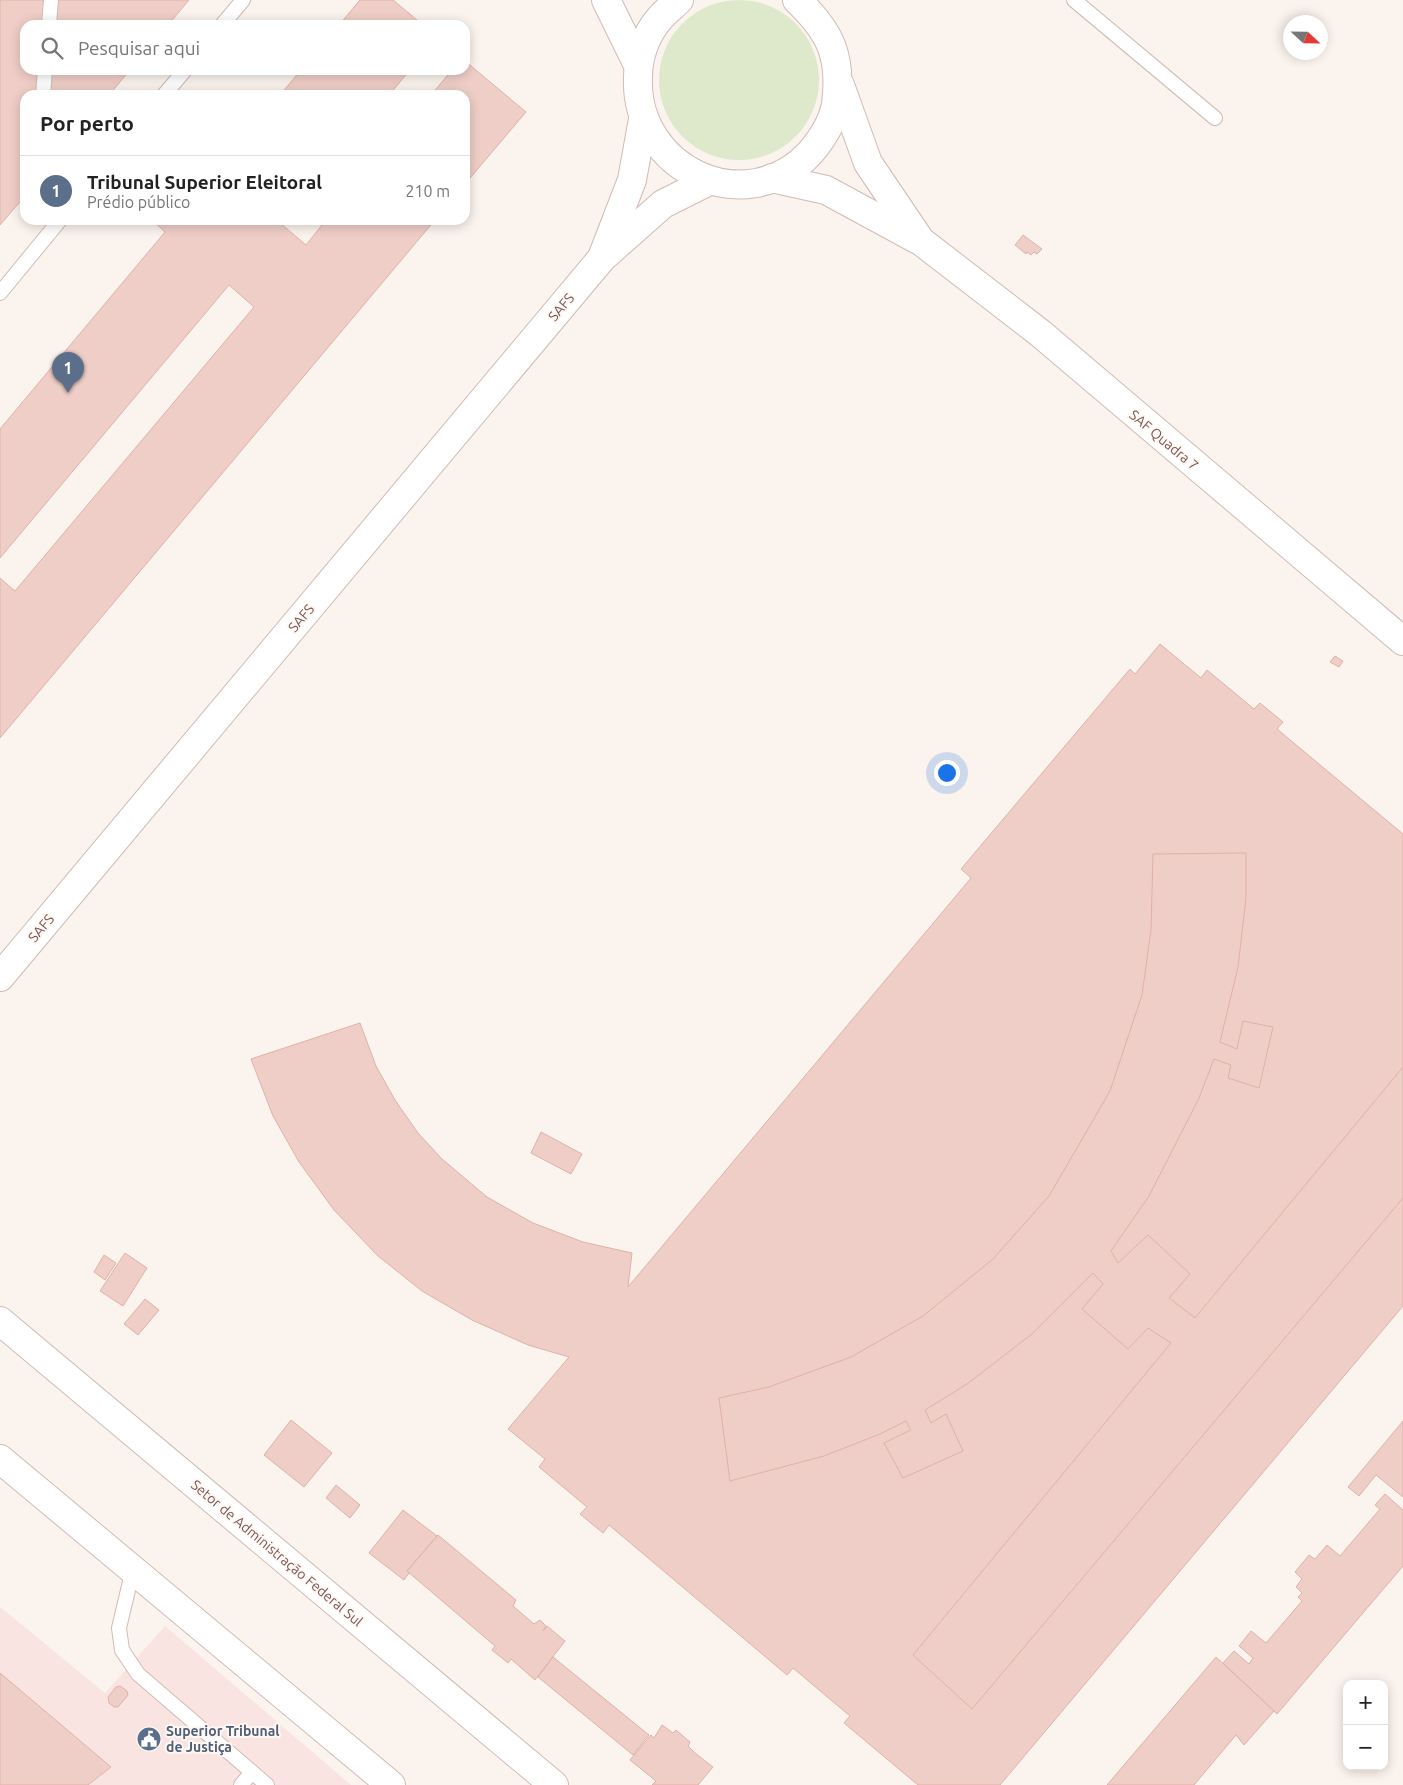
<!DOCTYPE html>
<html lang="pt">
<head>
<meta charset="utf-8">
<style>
  body { margin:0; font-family:Ubuntu,sans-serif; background:#f6f6f6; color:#222 }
  .controls { position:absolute; right:15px; bottom:15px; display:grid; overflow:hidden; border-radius:10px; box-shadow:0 2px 12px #0003 }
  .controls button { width:45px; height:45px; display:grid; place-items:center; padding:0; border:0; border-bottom:1px solid #e0e0e0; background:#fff; color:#222; font:25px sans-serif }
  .compass { position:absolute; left:1283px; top:15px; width:45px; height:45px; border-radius:50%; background:#fff; box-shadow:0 2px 12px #0003; rotate:112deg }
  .you { position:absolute; left:946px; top:772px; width:18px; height:18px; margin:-12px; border:4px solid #fff; border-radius:50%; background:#1a73e8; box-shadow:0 0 0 8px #1a73e833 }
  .badge { display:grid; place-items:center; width:32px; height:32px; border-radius:50%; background:#da5e5f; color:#fff; font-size:16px; font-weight:700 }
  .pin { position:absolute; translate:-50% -41px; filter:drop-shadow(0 1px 2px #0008) }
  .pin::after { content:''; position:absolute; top:26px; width:18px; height:15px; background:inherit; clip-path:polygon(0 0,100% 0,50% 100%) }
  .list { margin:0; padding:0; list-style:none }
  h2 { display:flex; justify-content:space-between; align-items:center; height:65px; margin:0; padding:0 20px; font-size:21px }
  h2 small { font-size:16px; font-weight:400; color:#767676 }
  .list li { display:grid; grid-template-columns:32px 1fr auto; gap:15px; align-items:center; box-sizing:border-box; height:70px; padding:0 20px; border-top:1px solid #e0e0e0 }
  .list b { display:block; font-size:19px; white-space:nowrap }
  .list p { margin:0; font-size:16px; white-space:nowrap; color:#767676 }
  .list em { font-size:16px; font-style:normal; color:#767676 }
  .icon { flex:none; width:28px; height:28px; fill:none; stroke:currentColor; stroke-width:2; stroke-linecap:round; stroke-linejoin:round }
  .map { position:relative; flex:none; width:1403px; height:1785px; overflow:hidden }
  .search { position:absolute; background:#fff; box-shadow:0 2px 12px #0003; left:20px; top:20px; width:450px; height:55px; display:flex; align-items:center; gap:12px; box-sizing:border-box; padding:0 18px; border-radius:15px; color:#767676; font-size:19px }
  .panel { position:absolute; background:#fff; box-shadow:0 2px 12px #0003; left:20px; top:90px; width:450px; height:135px; border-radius:15px }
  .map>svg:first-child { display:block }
  .commercial { fill:#fae4e2 }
  .green { fill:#dee9cc }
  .building { fill:#efcec7; stroke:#e0b1a9 }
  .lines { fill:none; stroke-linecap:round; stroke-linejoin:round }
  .service-casing { stroke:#d0bbb5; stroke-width:16 }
  .tertiary-casing { stroke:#d0bbb5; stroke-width:30 }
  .service { stroke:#fff; stroke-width:14 }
  .tertiary { stroke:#fff; stroke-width:28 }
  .labels { text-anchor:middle; stroke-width:4; stroke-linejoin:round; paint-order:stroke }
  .street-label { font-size:14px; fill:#765551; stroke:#fef8f4 }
  .service-label { font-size:14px; font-weight:bold; fill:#4e5e75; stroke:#fef8f4; text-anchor:start }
</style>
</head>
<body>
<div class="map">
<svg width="1403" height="1785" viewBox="0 0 1403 1785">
  <rect width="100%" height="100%" fill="#fbf3ed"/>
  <polygon class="commercial" points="0,1607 105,1693 165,1626 351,1785 0,1785"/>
  <circle class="green" cx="739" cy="80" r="80"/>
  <g class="building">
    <polygon points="0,0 189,0 168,25 25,25 25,70 130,70 109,95 25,95 25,196 0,225"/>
    <polygon points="360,0 393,0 423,25 339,25"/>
    <polygon points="465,61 526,112 465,184 465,95 431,95 452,70 465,70"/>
    <polygon points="301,70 410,70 389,95 280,95"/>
    <polygon points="154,220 282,220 280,223 306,245 326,220 435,220 0,738 0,578 15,591 254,307 229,285 0,558 0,429 165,232 153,221"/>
    <polygon points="1023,235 1042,249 1037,254 1034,252 1031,255 1027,252 1026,254 1015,245"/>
    <polygon points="1160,644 1201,678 1207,670 1254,709 1260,703 1283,722 1277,729 1403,834 1403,1306 1000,1785 918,1785 844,1723 850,1716 793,1668 787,1675 609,1525 603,1533 580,1514 587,1507 539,1467 545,1459 508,1429 569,1357 528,1345 472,1320 422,1291 378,1256 334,1210 299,1162 273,1116 251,1059 360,1023 376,1066 395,1100 418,1133 442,1159 487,1197 533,1223 583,1242 632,1253 628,1287 971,878 961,869 1130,669 1135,674"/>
    <polygon points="1335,656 1343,661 1339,667 1330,662"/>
    <polygon points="1246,853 1246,898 1238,967 1220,1042 1237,1049 1243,1021 1273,1027 1259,1088 1228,1078 1231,1065 1214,1059 1199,1098 1149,1196 1111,1251 1118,1263 1148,1235 1190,1274 1169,1298 1195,1318 1403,1067 1403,1198 972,1709 913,1655 1171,1343 1148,1328 1128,1349 1082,1309 1103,1284 1093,1273 1032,1334 967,1384 925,1410 931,1423 946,1414 963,1451 903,1478 884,1443 911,1430 906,1421 880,1434 824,1456 730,1481 719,1398 769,1387 851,1357 923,1316 993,1259 1049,1196 1110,1091 1142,995 1151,930 1153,854"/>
    <polygon points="541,1132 582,1154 571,1174 531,1153"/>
    <polygon points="125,1253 147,1268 123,1306 100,1291"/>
    <polygon points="104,1255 116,1263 105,1280 94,1272"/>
    <polygon points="145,1299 159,1310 138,1335 124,1324"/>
    <polygon points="291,1420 332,1453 304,1487 264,1455"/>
    <polygon points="1403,1421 1403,1497 1376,1475 1359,1496 1348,1487"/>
    <polygon points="336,1485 360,1505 350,1518 326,1498"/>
    <polygon points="1385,1494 1403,1510 1403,1566 1277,1714 1223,1663 1234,1651 1249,1664 1253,1658 1239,1646 1251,1631 1266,1643 1302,1601 1298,1597 1302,1593 1296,1587 1302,1579 1295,1572 1309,1555 1315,1559 1327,1545 1340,1556 1380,1509 1375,1505"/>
    <polygon points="403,1510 437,1536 407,1571 409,1573 404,1580 369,1553"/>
    <polygon points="438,1535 516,1600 513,1606 534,1624 540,1620 546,1626 543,1631 547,1626 565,1641 535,1680 511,1659 508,1663 492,1650 495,1646 407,1571"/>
    <polygon points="553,1657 649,1735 633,1755 538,1677"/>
    <polygon points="1216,1657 1274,1711 1244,1745 1236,1735 1194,1785 1107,1785"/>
    <polygon points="0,1673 111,1767 88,1785 0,1785"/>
    <polygon points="120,1686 127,1691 128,1695 118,1707 114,1707 109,1703 108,1697 116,1687"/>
    <polygon points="662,1725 673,1733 676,1730 690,1742 688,1746 695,1753 713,1767 698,1785 652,1785 656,1781 630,1760 651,1735 654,1738"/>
  </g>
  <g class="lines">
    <defs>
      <g id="service">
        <polyline points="1074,0 1215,118"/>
        <polyline points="49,25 51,0"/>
        <polyline points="222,25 243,0"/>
        <polyline points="43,95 45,70"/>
        <polyline points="164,95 185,70"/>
        <polyline points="0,293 60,220"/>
        <polyline points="133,1569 119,1628 122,1650 138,1674 267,1785"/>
        <polyline points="241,1785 252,1772"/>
      </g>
      <g id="tertiary">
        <polyline points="606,0 638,65"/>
        <path d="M 679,0 C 673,6 665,12 660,18 C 646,34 638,56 638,77 C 634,169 745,222 810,153 C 822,139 833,122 836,104 C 842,57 831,32 797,0"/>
        <polyline points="840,85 868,163 918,237"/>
        <polyline points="772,178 826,190 922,242 1040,333 1403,641"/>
        <polyline points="603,255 632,180 643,119"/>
        <polyline points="0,977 602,258 663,204 709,181"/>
        <polyline points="0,1321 554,1785"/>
        <polyline points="0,1459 391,1785"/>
      </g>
    </defs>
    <use href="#service" class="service-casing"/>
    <use href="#tertiary" class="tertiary-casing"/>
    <use href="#service" class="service"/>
    <use href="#tertiary" class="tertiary"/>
  </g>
  <defs>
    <symbol id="civic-disc" viewBox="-11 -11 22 22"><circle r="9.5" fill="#5c6f8a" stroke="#fef8f4"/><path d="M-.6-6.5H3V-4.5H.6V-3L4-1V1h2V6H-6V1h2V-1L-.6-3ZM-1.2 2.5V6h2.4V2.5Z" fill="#fff"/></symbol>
  </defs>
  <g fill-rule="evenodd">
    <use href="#civic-disc" x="135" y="1725" width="28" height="28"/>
  </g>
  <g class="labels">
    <g class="street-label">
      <text transform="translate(561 307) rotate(-50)" y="5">SAFS</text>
      <text transform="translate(1164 440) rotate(40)" y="5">SAF Quadra 7</text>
      <text transform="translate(301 618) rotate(-50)" y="5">SAFS</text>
      <text transform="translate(41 928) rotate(-50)" y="5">SAFS</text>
      <text transform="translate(277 1553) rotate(40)" y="5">Setor de Administração Federal Sul</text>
    </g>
    <g class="service-label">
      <text x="166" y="1736">Superior Tribunal<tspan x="166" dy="16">de Justiça</tspan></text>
    </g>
  </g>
</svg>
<div class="controls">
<button>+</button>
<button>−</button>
</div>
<svg class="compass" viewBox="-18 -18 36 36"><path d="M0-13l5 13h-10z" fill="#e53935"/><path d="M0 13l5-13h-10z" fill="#767676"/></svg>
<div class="you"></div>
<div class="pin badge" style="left:68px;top:393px;background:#5c6f8a">1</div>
<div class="search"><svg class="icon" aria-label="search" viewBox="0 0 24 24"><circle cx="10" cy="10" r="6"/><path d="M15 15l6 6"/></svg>Pesquisar aqui</div>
<section class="panel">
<h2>Por perto<small></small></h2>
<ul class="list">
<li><span class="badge" style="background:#5c6f8a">1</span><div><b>Tribunal Superior Eleitoral</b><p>Prédio público</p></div><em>210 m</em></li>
</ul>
</section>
</div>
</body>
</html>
